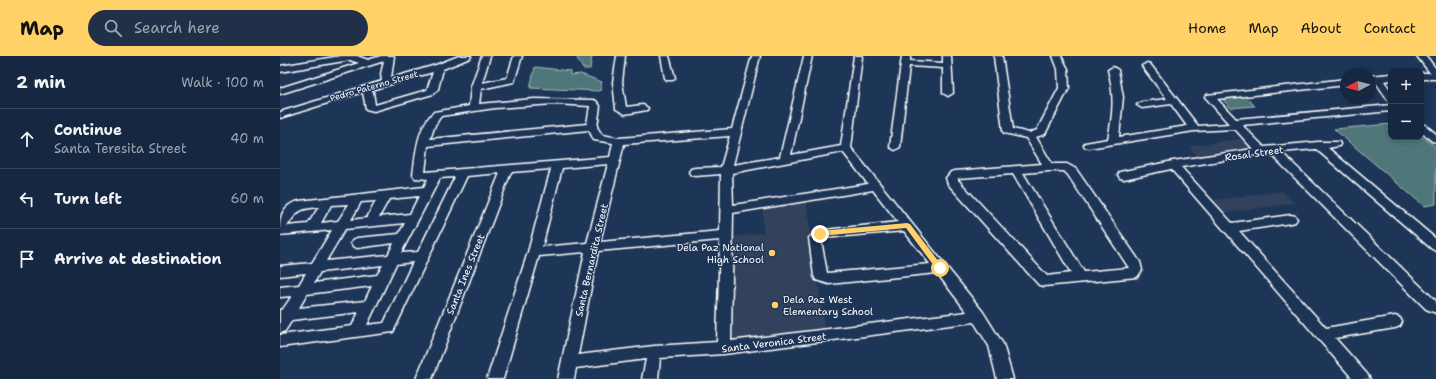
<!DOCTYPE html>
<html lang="en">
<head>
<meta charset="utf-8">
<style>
  body { margin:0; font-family:"Shantell Sans",sans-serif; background:#1f3048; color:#f1f3f6 }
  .controls { position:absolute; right:12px; top:12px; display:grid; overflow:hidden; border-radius:8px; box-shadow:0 2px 6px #0003 }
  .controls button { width:36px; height:36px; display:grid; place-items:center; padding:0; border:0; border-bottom:1px solid #35445a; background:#162841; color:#f1f3f6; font:20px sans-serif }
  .compass { position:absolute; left:1060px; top:12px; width:36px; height:36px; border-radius:50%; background:#162841; box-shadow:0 2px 6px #0003; rotate:263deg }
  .stop { position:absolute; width:12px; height:12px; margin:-9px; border:3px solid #ffd166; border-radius:50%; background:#fff }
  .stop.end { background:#ffd166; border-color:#fff; box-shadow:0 1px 4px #0008 }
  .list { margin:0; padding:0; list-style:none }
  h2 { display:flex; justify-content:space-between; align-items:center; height:52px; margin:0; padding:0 16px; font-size:17px }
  h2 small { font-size:13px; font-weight:400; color:#9ea6b1 }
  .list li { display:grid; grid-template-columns:26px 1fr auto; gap:12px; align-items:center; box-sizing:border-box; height:60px; padding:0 16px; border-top:1px solid #35445a }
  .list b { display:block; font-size:15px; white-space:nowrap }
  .list p { margin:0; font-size:13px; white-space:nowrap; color:#9ea6b1 }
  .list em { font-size:13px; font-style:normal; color:#9ea6b1 }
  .icon { flex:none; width:22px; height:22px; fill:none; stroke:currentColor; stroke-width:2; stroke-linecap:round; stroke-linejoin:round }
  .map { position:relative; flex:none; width:1156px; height:323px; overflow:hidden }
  header { display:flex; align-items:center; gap:24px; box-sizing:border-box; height:56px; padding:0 20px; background:#ffd166; color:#111 }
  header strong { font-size:19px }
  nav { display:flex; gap:22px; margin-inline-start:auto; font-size:14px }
  .search { width:280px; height:36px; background:#1f3048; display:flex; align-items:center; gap:10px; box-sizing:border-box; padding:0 14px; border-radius:22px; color:#9ea6b1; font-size:15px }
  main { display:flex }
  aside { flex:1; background:#162841 }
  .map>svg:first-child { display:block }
  .built { fill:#30435d }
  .green { fill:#507679; stroke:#a8babc }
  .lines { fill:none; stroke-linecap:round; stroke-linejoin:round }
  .minor-casing { stroke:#fff; stroke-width:3 }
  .minor { fill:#1d3557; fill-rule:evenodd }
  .route { fill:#ffd166 }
  .poi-dot { fill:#ffd166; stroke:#1d3557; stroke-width:1.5 }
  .labels { text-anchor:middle; stroke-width:3; stroke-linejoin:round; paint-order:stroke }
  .far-street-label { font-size:9px; fill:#fff; stroke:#1d3557 }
  .street-label { font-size:10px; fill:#fff; stroke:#1d3557 }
  .poi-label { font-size:10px; fill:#fff; stroke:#1d3557; text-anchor:end }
</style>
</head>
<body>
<header>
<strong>Map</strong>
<div class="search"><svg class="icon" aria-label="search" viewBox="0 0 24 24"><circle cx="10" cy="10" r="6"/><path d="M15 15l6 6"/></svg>Search here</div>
<nav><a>Home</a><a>Map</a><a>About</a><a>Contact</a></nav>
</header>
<main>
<aside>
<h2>2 min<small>Walk · 100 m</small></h2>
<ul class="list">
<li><svg class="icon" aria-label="ahead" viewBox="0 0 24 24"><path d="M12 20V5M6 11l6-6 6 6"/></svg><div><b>Continue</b><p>Santa Teresita Street</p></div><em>40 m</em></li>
<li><svg class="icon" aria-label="left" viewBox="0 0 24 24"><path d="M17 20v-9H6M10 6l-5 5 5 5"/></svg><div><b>Turn left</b></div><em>60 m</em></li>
<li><svg class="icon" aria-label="arrive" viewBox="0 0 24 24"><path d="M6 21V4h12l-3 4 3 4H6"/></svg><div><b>Arrive at destination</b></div></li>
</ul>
</aside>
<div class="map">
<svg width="1156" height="323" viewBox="0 0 1156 323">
  <rect width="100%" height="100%" fill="#1d3557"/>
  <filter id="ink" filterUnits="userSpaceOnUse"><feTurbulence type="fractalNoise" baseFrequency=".025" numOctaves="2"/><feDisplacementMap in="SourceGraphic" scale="8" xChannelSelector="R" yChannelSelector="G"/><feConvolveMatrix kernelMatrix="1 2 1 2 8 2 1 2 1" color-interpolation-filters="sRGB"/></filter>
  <g filter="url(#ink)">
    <g class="built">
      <polygon points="966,82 977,93 919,102 909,90"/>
      <polygon points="1002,135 1014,147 944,157 934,144"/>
      <polygon points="526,143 545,274 447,285 450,181 483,177 483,151"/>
    </g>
    <g class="green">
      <polygon points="296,0 312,0 310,13 303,13"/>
      <polygon points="255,11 290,15 290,19 301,18 322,26 320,35 250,32"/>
      <polygon points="965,40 975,50 951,52 941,42"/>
      <polygon points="1111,68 1111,81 1141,81 1141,80 1156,91 1156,148 1144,150 1054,73"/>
    </g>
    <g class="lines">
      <defs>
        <g id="minor">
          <path d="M 61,0 L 77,0 L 88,4 L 101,0 L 114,0 L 111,22 L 156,9 L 179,0 L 191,0 L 190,2 L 163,13 L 158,33 L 153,38 L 94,55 L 86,53 L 83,36 L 0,62 L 0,56 L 102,25 L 101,18 L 104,5 L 0,38 L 0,32 L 79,7 L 70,4 L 0,16 L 0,10 ZM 153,16 L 147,34 L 95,49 L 93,36 L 91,34 Z"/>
          <path d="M 202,0 L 210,0 L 202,27 L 227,22 L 234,0 L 242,0 L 234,26 L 201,33 L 199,48 L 254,43 L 313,44 L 316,45 L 320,50 L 317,71 L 322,79 L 339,82 L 452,73 L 472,0 L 480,0 L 453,109 L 500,101 L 524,0 L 532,0 L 511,99 L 561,90 L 574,0 L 582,0 L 571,92 L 703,256 L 723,288 L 733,323 L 717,323 L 709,290 L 694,266 L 444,298 L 380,302 L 378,323 L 362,323 L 366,303 L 296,312 L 294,323 L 278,323 L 305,196 L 259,200 L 223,323 L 207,323 L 248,196 L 271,113 L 231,116 L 152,323 L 136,323 L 220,117 L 187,120 L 113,276 L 0,291 L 0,279 L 72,270 L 79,256 L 12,264 L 5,275 L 0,277 L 0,254 L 3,253 L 12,240 L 0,241 L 0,231 L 19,229 L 26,217 L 0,220 L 0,210 L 32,207 L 52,174 L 0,179 C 0,163 0,150 19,145 L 144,131 L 148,123 L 135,122 L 133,119 C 136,98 137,71 154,56 L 189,50 L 191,31 ZM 274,48 L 310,50 L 307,68 L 150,83 L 155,69 L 161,60 L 215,52 ZM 309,74 L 314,84 L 333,87 L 330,101 L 145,116 L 148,90 ZM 450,80 L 441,111 L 415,112 L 411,113 L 409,116 L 411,119 L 415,120 L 441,118 L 440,175 L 320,186 L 344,88 ZM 563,96 L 588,128 L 453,149 L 452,117 ZM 328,108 L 307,187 L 262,191 L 282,112 ZM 175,121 L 138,196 L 121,197 L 160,122 ZM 593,134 L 618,166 L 536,175 L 529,182 L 534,220 L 536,224 L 549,228 L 657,217 L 687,256 L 451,285 L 453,157 ZM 139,140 L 130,158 L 99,161 L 109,143 ZM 96,145 L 87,162 L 71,164 L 81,146 ZM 69,148 L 58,165 L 41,167 L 51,149 ZM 39,151 L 28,168 L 7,170 C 19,154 18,153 39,151 ZM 125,167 L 119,178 L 77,182 L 73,184 L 71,187 L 73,190 L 77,192 L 114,187 L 108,199 L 46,205 L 65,173 ZM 624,175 L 650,208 L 547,217 L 541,184 L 543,182 ZM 440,184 L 437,286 L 374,290 L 298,299 L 318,195 ZM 133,206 L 104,267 L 87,269 L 116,208 ZM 103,209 L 97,219 L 34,227 L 40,216 ZM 92,230 L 85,245 L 19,252 L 27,238 Z"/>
          <polygon points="337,0 345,0 342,26 346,51 363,49 368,52 367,54 345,58 336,53 333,26"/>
          <polygon points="381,0 389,0 395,22 393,24 387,24 385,22"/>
          <polygon points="622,0 630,0 630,5 663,7 663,0 671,0 673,37 668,40 663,37 663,12 629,10 620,91 615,94 610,91"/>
          <path d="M 714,0 L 722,0 L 733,73 L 749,77 L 757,74 L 779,32 L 778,13 L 773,0 L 781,0 L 788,13 L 789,32 L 766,76 L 765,78 L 756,81 L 772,108 L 787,108 L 796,113 L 860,206 L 862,214 L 857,221 L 764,230 L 759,229 L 668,128 L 666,122 L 671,116 L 675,115 L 762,108 L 746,82 L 724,77 L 723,75 ZM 769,115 L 784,115 L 788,119 L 849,212 L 804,216 L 743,117 ZM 733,118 L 791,217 L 767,220 L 678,124 L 678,122 Z"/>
          <polygon points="1137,0 1146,0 1156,13 1156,23 1141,23 1141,17 1150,17"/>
          <path d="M 867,7 L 870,8 L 918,70 L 949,68 L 927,43 L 925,41 L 927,39 L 1066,23 L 1066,29 L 937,43 L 956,63 L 1111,49 L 1111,55 L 962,69 L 984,91 L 1038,86 L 1059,86 L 1060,88 L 1059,90 L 1048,92 L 1156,183 L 1156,195 L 1152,193 L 1036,93 L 1001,96 L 1156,245 L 1156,257 L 1146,253 L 990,97 L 901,111 L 952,167 L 1011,159 L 1015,160 L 1017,163 L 1015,166 L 1011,167 L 959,175 L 1046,272 L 1115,260 L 1120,262 L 1122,266 L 1120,270 L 1115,272 L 1055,282 L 1087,318 L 1090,323 L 1073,323 L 891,113 L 844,123 L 840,122 L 838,119 L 840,116 L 844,115 L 893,105 L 973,93 L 955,73 L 914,75 L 809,92 L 805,91 L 804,89 L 805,87 L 828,83 C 833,59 835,38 828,14 L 833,11 L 838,14 L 843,41 L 839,81 L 907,70 L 891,48 L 862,52 L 857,49 L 862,46 L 887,43 L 862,10 Z"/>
          <polygon points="1111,18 1111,24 1104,25 1111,35 1111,45 1108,44 1095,25 1090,26 1090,20"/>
          <polygon points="1141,68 1145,69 1156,78 1156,86 1152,85 1141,76"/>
        </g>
      </defs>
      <use href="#minor" class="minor-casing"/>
      <use href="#minor" class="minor"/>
    </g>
  </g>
  <polygon class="route" points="627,167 630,168 662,210 662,214 657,214 626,172 540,180 537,178 540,175"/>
  <g class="poi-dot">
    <circle cx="492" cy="197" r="4"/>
    <circle cx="495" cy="249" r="4"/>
  </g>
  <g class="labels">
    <g class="far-street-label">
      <text transform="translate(94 30) rotate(-16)" y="3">Pedro Paterno Street</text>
    </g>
    <g class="street-label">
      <text transform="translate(974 97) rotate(-8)" y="4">Rosal Street</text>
      <text transform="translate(311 204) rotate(-77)" y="4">Santa Bernardita Street</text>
      <text transform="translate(185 218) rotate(-68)" y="4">Santa Ines Street</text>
      <text transform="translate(494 286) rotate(-7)" y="4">Santa Veronica Street</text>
    </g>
    <g class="poi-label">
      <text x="484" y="195">Dela Paz National<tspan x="484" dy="12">High School</tspan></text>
      <text x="503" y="247" text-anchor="start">Dela Paz West<tspan x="503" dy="12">Elementary School</tspan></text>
    </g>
  </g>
</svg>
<div class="controls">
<button>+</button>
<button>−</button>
</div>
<svg class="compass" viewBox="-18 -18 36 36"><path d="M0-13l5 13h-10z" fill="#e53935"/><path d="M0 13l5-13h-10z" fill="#9ea6b1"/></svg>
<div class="stop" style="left:660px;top:212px"></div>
<div class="stop end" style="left:540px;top:178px"></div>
</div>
</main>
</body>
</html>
